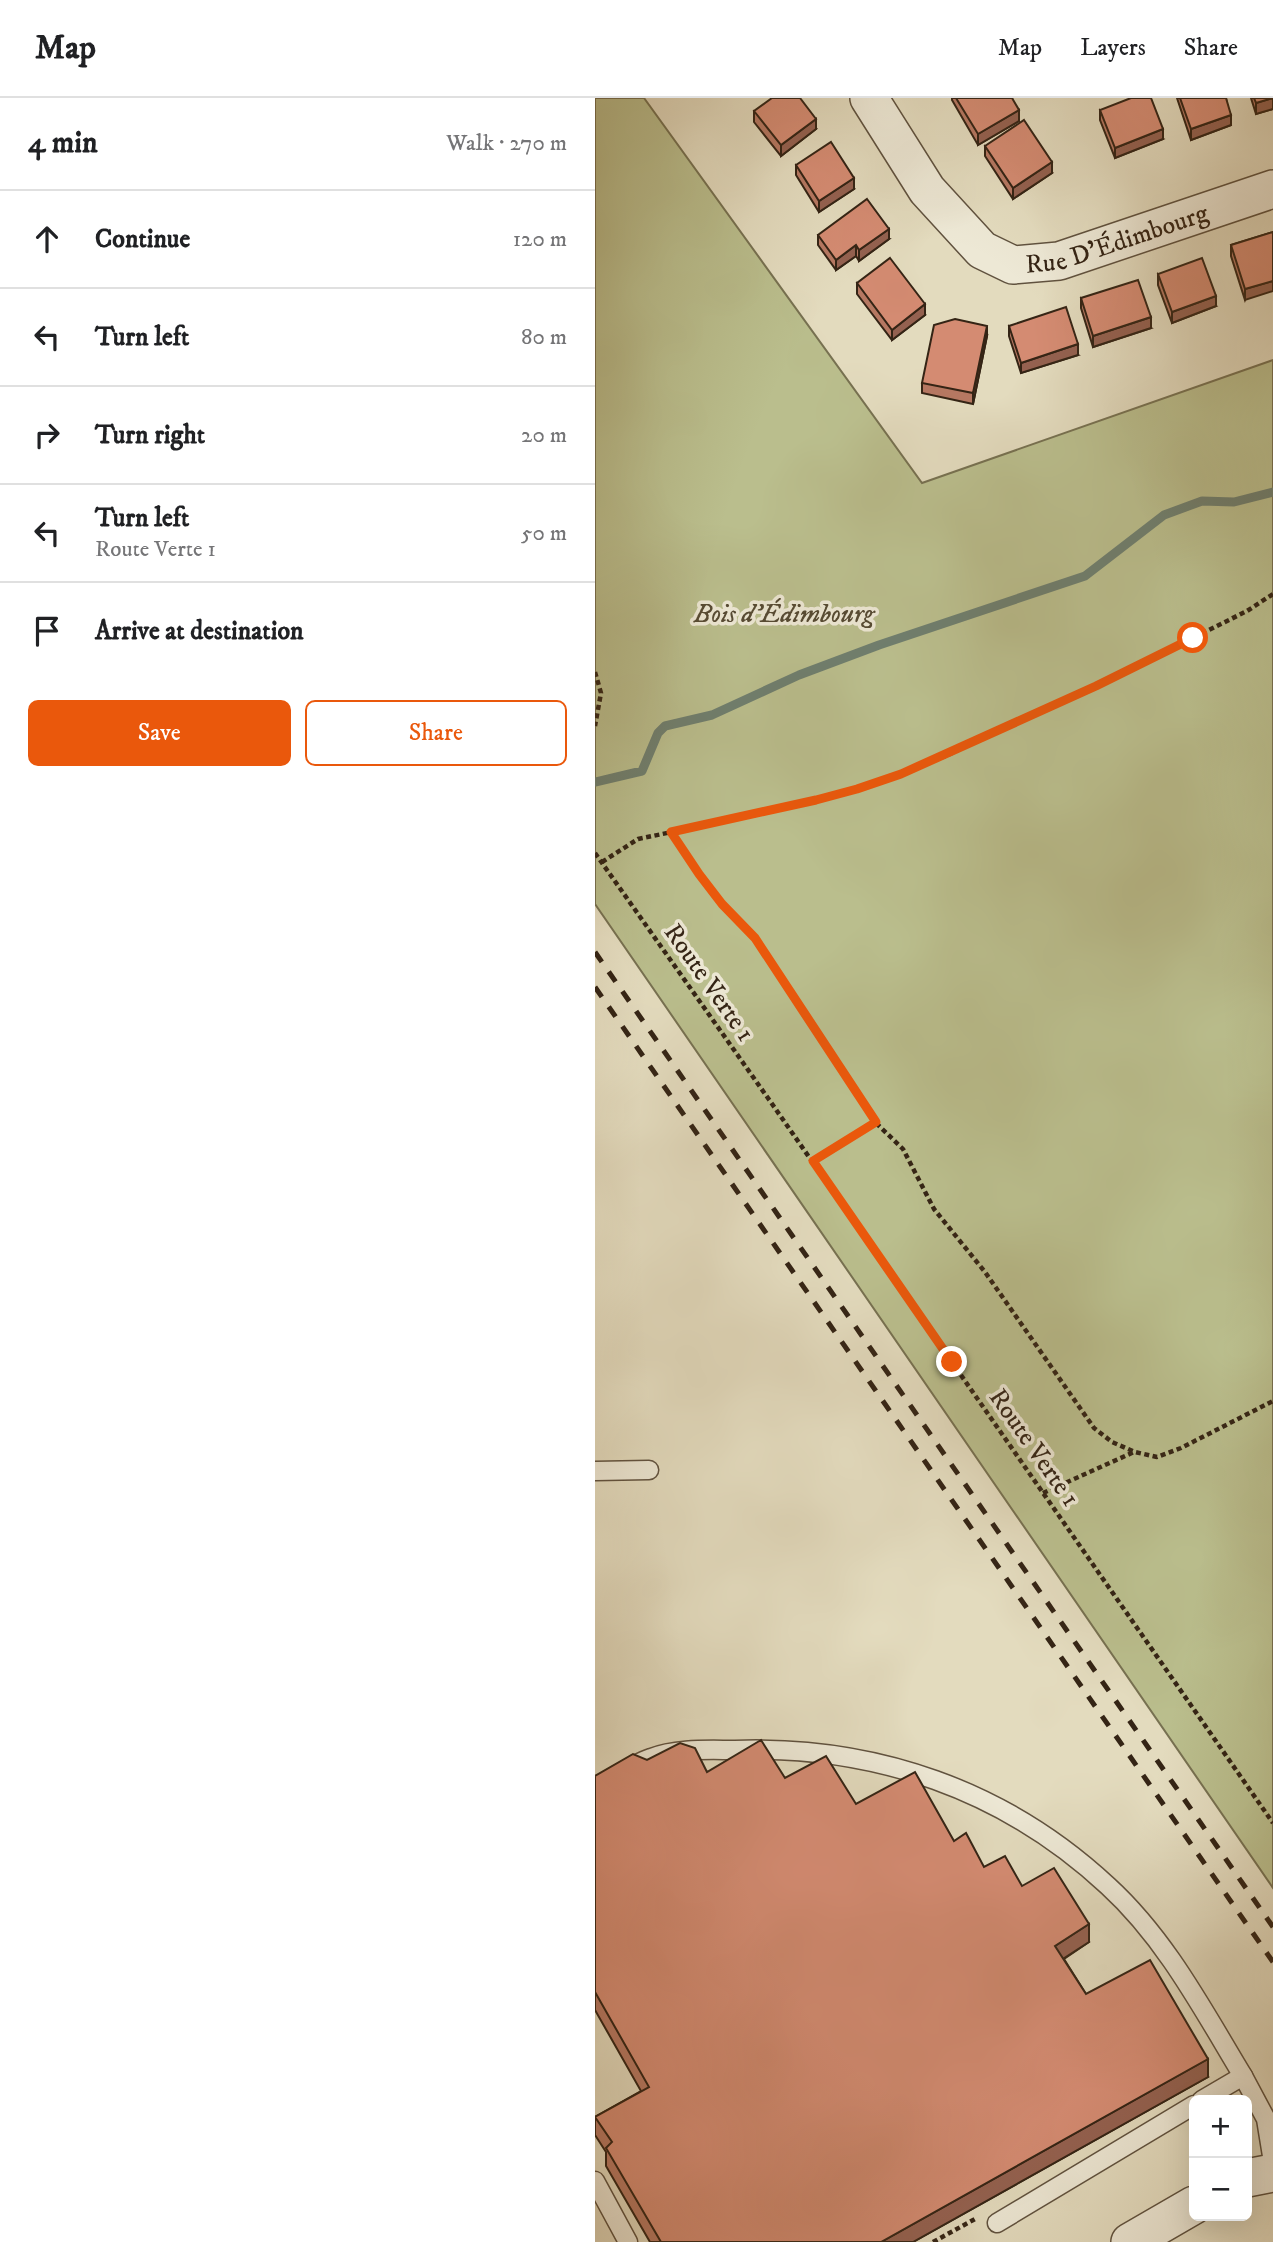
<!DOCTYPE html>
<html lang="en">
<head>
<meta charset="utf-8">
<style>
  body { margin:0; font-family:"IM FELL DW Pica",serif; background:#f2f2f2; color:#202124 }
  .controls { position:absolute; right:21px; bottom:21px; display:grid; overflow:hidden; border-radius:10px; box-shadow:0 7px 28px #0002 }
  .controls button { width:63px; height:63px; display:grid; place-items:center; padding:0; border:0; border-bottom:2px solid #e0e0e0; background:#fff; color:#202124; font:35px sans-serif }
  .stop { position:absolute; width:21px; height:21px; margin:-16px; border:5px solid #ea580c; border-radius:50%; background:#fff }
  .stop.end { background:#ea580c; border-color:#fff; box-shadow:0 2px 7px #0008 }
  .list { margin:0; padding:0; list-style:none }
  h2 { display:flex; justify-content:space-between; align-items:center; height:91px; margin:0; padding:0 28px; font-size:30px }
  h2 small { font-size:23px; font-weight:400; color:#757577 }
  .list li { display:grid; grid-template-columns:46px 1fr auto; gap:21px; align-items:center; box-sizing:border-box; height:98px; padding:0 28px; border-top:2px solid #e0e0e0 }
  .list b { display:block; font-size:26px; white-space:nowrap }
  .list p { margin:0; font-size:23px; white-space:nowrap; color:#757577 }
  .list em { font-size:23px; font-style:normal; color:#757577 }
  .actions { display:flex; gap:14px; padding:21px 28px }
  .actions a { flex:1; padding:16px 0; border:2px solid #ea580c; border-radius:10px; text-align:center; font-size:24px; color:#ea580c }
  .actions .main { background:#ea580c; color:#fff }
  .icon { flex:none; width:38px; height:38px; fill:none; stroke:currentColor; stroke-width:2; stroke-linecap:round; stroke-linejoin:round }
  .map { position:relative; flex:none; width:678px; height:2144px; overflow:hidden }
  header { display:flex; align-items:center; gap:42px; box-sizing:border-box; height:98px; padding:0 35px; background:#fff; border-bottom:2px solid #e0e0e0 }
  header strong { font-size:33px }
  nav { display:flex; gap:38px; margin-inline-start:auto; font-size:24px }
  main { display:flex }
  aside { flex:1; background:#fff }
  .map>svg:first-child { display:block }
  .green { fill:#babe8d; stroke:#777151; stroke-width:2 }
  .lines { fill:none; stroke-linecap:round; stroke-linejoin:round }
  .stream { stroke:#6f7f6f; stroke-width:9 }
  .service-casing { stroke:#60523f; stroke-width:21 }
  .minor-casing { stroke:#60523f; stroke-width:40 }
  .path { stroke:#342415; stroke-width:4.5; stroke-dasharray:5 3.5; stroke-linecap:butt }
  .service { stroke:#ede8d5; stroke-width:18 }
  .minor { stroke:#ede8d5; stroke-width:37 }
  .rail { stroke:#342415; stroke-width:5; stroke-dasharray:12 12; stroke-linecap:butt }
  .wall { fill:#b67862; stroke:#342415; stroke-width:2 }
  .shaded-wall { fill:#946150; stroke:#342415; stroke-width:2 }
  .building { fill:#d48b72; stroke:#342415; stroke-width:2 }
  .route { stroke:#ea580c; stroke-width:9 }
  .labels { text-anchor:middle; stroke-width:7; stroke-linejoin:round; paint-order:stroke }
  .street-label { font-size:26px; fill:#342415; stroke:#ede8d5 }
  .park-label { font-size:26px; font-style:italic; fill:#564a33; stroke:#ede8d5 }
</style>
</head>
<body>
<header>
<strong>Map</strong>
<nav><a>Map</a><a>Layers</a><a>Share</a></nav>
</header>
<main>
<aside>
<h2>4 min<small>Walk · 270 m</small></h2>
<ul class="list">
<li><svg class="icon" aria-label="ahead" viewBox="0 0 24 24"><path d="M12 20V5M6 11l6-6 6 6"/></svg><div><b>Continue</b></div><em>120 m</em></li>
<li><svg class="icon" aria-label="left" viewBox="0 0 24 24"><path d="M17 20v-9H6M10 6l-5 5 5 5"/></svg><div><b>Turn left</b></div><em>80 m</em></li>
<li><svg class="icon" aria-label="right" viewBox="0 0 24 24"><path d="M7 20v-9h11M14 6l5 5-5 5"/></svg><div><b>Turn right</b></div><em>20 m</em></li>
<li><svg class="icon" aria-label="left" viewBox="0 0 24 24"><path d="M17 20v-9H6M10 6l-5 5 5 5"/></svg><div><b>Turn left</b><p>Route Verte 1</p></div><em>50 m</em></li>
<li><svg class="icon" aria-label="arrive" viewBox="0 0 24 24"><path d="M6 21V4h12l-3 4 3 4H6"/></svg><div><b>Arrive at destination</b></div></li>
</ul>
<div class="actions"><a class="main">Save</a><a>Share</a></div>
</aside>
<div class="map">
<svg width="678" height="2144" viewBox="0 0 678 2144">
  <rect width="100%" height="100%" fill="#e3dbbe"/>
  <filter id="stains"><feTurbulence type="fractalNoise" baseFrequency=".00286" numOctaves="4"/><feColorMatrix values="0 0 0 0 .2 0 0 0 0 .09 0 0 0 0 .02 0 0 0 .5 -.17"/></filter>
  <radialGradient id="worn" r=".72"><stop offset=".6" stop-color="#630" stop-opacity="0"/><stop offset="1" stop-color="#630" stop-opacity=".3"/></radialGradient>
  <polygon class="green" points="0,0 49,0 327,385 678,262 678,1790 0,806"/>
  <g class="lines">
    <polyline class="stream" points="0,684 47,673 63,635 70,628 117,617 204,577 284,547 490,478 569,417 607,403 639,404 678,394"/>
    <defs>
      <g id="service">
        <polyline points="0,1373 54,1372"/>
        <path d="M 0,1690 C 18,1680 36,1667 56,1660 C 81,1650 113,1652 140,1652 C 280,1647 410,1692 513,1788 C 571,1841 608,1912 648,1978"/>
        <polyline points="607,2002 648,1978 671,2021 678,2064"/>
        <polyline points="0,2083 33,2144"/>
        <polyline points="402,2125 599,2007"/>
      </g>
      <g id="minor">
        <path id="s1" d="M 274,0 L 332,92 L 387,152 L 418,167 L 464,163 L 678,91"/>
        <polyline points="652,2080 678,2075"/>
        <polyline points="535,2144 599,2107"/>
      </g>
    </defs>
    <use href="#service" class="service-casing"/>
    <use href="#minor" class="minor-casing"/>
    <g class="path">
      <polyline points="0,574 6,595 0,628"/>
      <polyline points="76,734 104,776 127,806 160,840 281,1025 308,1051 339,1111 390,1174 499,1330 517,1344 540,1354 562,1359 586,1350 678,1303"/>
      <polyline points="0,755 175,1003 678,1725"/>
      <polyline points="7,764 43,741 174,714 262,691 306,676 355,656 402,632 501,588 652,513 678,496"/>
      <polyline points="217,1063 281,1025"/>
      <polyline points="448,1395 539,1354"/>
      <polyline points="338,2144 380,2121"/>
    </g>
    <use href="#service" class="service"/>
    <use href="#minor" class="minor"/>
    <g class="rail">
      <polyline points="0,854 678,1829"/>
      <polyline points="0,889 678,1864"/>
    </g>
  </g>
  <g class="wall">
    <polygon points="357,0 417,0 424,23 383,47 357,2"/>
    <polygon points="582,0 631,0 636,27 596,42"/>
    <polygon points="656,0 678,0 678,11 661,16"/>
    <polygon points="505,12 568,41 520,60 505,22"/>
    <polygon points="159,13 221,31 186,58 159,24"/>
    <polygon points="390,48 457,75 418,101 390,58"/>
    <polygon points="201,67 259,91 224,114 201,77"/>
    <polygon points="678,134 650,202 636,158 636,147"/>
    <polygon points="223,137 294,141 264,163 261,158 241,172 223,147"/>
    <polygon points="563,176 621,208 577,225 563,187"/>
    <polygon points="262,185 330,217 297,242 262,196"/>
    <polygon points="486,200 556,230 498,249 486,210"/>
    <polygon points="414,228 483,257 426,275 414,238"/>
    <polygon points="392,238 378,306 327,295 327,285"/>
    <polygon points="52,1662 112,1674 190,1680 359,1743 389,1769 427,1788 494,1844 469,1861 491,1896 613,1979 318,2144 55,2144 11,2068 11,2054 0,2037 0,2019 46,1993 0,1912 0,1678"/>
  </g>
  <g class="shaded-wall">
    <polygon points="678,0 678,11 661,16 661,5"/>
    <polygon points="424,12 424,23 383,47 383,36"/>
    <polygon points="636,17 636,27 596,42 596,31"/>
    <polygon points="221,21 221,31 186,58 186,47"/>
    <polygon points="568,31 568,41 520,60 520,50"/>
    <polygon points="457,64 457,75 418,101 418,90"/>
    <polygon points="259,80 259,91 224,114 224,103"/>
    <polygon points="294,131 294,141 264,163 264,152"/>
    <polygon points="261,147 261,158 241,172 241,162"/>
    <polygon points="678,183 678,193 650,202 650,191"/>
    <polygon points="621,198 621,208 577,225 577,214"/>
    <polygon points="330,206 330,217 297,242 297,232"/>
    <polygon points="556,219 556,230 498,249 498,238"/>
    <polygon points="392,228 392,238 378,306 378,295"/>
    <polygon points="483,246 483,257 426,275 426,265"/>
    <polygon points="494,1826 494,1844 460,1866 460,1848"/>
    <polygon points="613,1961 613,1979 318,2144 286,2144"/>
  </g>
  <g class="building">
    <polygon points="177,0 205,0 221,21 186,47 159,13"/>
    <polygon points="361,0 417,0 424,12 383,36"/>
    <polygon points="536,0 556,0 568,31 520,50 505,12"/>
    <polygon points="585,0 631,0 636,17 596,31"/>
    <polygon points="659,0 678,0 661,5"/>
    <polygon points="429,22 457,64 418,90 390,48"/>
    <polygon points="236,44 259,80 224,103 201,67"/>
    <polygon points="272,101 294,131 264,152 261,147 241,162 223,137"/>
    <polygon points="678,134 678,183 650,191 636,147"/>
    <polygon points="295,160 330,206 297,232 262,185"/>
    <polygon points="607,160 621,198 577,214 563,176"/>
    <polygon points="543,182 556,219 498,238 486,200"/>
    <polygon points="471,209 483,246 426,265 414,228"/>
    <polygon points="360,221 392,228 378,295 327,285 339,227"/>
    <polygon points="166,1642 190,1680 231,1658 261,1706 320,1674 359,1743 371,1735 389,1769 410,1758 427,1788 459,1770 494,1826 460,1848 491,1896 555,1862 613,1961 286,2144 66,2144 11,2050 17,2044 0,2019 54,1989 0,1894 0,1678 38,1656 52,1662 85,1645 100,1650 112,1674"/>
  </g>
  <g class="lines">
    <polyline class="route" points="357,1264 218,1063 281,1024 160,840 127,806 104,776 76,734 221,702 262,691 306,676 501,588 598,540"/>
  </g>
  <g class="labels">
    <g class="street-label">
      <text dy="9" stroke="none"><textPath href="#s1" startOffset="332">Rue D'Édimbourg</textPath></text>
      <text transform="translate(115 884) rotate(55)" y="9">Route Verte 1</text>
      <text transform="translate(440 1349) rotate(55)" y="9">Route Verte 1</text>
    </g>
    <g class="park-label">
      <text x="189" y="524">Bois d'Édimbourg</text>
    </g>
  </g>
  <rect width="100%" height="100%" filter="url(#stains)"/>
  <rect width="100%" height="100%" fill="url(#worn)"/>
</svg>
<div class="controls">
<button>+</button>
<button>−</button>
</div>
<div class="stop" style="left:598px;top:540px"></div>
<div class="stop end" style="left:357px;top:1264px"></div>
</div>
</main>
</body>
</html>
